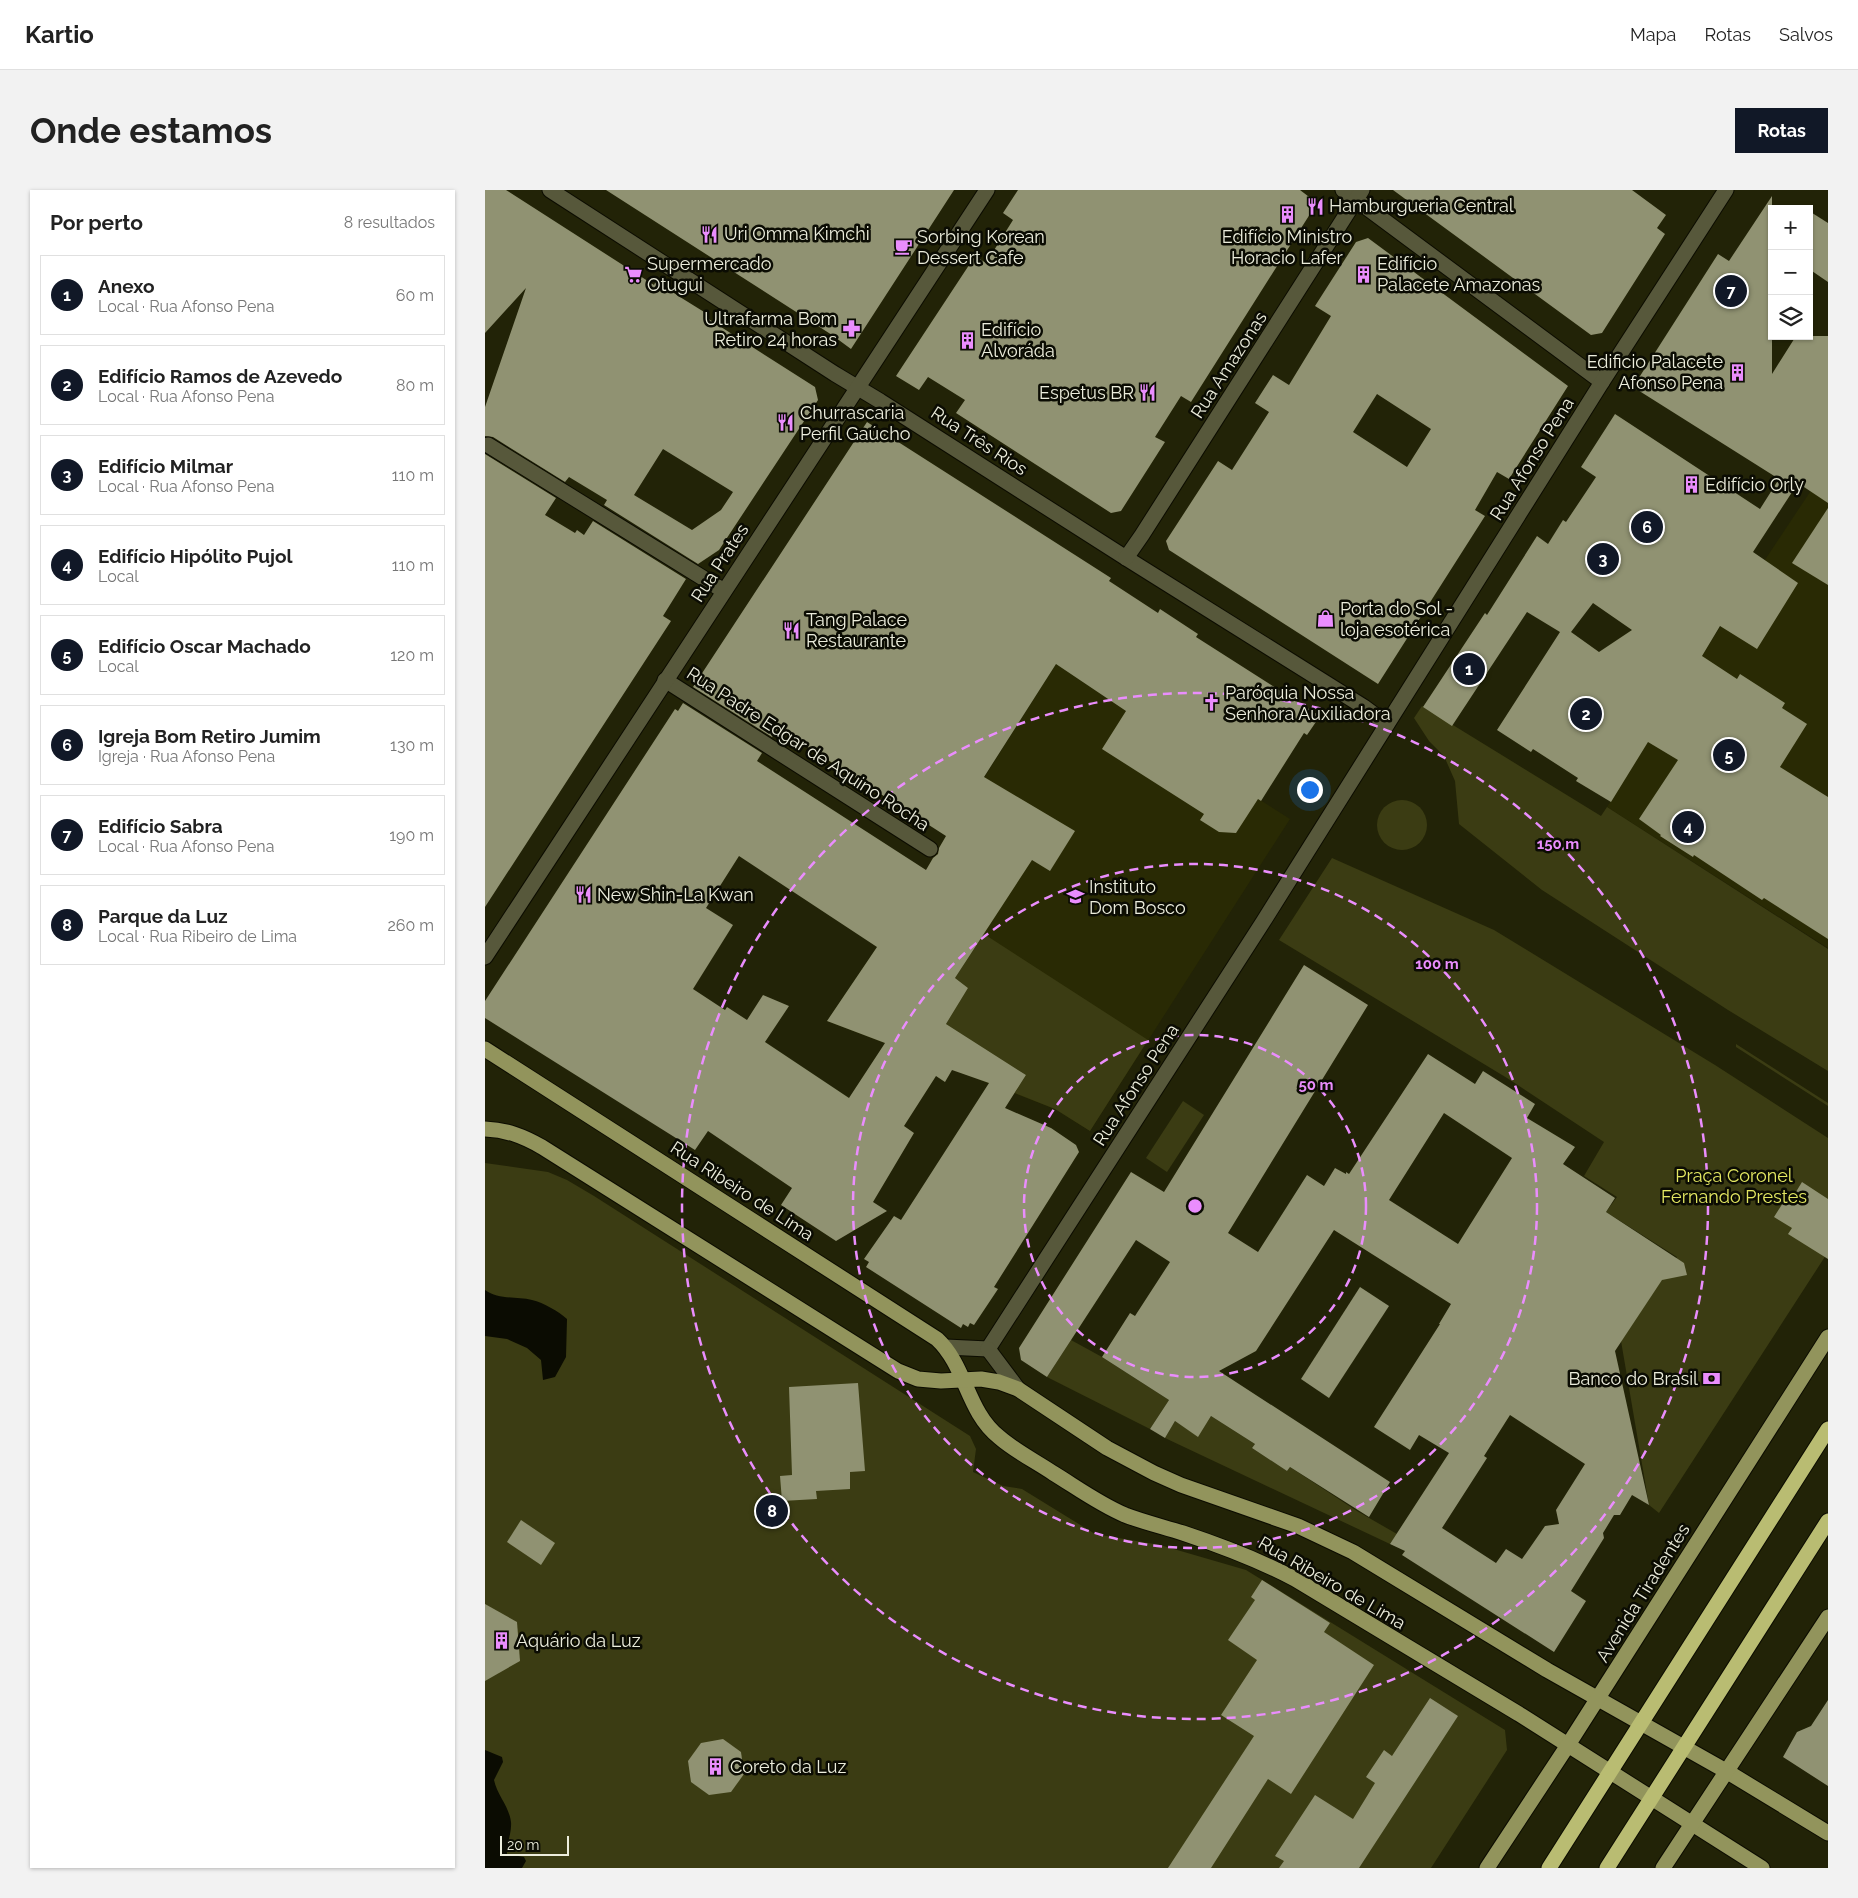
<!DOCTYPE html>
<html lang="pt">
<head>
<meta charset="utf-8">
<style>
  body { margin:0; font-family:Raleway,sans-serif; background:#f2f2f2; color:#222 }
  .controls { position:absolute; right:15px; top:15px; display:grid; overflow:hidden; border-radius:0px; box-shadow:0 1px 4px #0004 }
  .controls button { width:45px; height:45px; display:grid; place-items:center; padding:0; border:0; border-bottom:1px solid #e0e0e0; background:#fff; color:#222; font:25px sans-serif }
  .scale { position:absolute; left:15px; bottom:12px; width:69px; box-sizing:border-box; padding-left:5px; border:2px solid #eceddc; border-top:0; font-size:14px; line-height:18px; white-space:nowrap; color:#eceddc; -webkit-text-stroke:4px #0b0c03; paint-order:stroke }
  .you { position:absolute; left:824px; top:599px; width:18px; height:18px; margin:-12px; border:4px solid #fff; border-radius:50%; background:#1a73e8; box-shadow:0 0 0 8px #1a73e833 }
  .badge { display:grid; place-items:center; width:32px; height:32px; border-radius:50%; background:#111827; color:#fff; font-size:16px; font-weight:700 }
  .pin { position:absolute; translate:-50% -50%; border:2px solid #fff; box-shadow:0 1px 5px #0006 }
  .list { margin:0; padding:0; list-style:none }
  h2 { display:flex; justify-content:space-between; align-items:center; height:65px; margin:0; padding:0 20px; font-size:21px }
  h2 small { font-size:16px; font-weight:400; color:#767676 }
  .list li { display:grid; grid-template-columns:32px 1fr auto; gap:15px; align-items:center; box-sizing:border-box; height:80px; margin:0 10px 10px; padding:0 10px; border:1px solid #e0e0e0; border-radius:0px }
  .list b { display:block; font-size:19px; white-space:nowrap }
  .list p { margin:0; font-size:16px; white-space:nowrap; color:#767676 }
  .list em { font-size:16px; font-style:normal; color:#767676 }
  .icon { flex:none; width:28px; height:28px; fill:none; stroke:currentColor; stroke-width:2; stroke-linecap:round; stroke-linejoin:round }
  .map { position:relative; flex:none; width:1343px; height:1678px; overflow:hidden; border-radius:0px }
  header { display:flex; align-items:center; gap:30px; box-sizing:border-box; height:70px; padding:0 25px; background:#fff; border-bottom:1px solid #e0e0e0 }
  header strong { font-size:24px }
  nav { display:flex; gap:28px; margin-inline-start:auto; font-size:18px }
  .intro { display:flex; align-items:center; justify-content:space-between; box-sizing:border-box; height:120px; padding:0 30px }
  h1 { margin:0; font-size:35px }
  .button { padding:12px 22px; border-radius:0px; background:#111827; color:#fff; font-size:18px; font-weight:700 }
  main { display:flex; gap:30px; padding:0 30px }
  aside { flex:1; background:#fff; border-radius:0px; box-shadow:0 1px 4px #0004 }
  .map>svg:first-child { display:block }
  .built { fill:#292a04 }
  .green { fill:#3b3c13 }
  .water { fill:#0b0c02 }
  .building { fill:#909272; fill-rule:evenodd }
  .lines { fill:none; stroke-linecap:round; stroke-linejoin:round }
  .minor-casing { stroke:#0c0c00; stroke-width:17 }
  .major-casing { stroke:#0c0c00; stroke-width:17 }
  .highway-casing { stroke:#0c0c00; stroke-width:17 }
  .minor { stroke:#57583b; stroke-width:15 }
  .major { stroke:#92945c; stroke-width:15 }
  .highway { stroke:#b9bc72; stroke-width:15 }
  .ring { fill:none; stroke:#ea8dfd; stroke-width:2.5; stroke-dasharray:9 6 }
  .labels { text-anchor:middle; stroke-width:5; stroke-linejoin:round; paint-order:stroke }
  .poi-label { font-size:18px; fill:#eceddc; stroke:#0b0c03; text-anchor:start }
  .street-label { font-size:18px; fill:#eceddc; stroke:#0b0c03 }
  .park-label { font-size:18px; fill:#e4e862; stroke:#0b0c03 }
  .centre { fill:#ea8dfd; stroke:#0b0c03; stroke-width:2.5 }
  .ring-label { font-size:15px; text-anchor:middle; font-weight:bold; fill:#ea8dfd; stroke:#0b0c03; stroke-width:5; stroke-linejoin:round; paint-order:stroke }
</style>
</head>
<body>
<header>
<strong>Kartio</strong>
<nav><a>Mapa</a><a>Rotas</a><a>Salvos</a></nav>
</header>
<div class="intro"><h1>Onde estamos</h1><a class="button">Rotas</a></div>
<main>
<aside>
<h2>Por perto<small>8 resultados</small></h2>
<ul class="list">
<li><span class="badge">1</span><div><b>Anexo</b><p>Local · Rua Afonso Pena</p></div><em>60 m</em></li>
<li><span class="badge">2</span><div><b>Edifício Ramos de Azevedo</b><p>Local · Rua Afonso Pena</p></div><em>80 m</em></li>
<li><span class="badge">3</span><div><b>Edifício Milmar</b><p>Local · Rua Afonso Pena</p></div><em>110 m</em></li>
<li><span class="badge">4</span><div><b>Edifício Hipólito Pujol</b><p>Local</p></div><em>110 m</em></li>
<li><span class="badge">5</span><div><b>Edifício Oscar Machado</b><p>Local</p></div><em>120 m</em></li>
<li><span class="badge">6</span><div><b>Igreja Bom Retiro Jumim</b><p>Igreja · Rua Afonso Pena</p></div><em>130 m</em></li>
<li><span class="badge">7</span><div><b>Edifício Sabra</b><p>Local · Rua Afonso Pena</p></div><em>190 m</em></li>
<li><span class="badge">8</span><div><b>Parque da Luz</b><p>Local · Rua Ribeiro de Lima</p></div><em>260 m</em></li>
</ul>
</aside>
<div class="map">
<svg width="1343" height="1678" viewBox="0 0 1343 1678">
  <rect width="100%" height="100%" fill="#222307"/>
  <g class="built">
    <polygon points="1343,275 1343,758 1122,617 1228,448"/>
    <polygon points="571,474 641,521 639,524 805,629 605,941 570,919 342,831 392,757"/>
  </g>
  <g class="green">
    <polygon points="937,516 1116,626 1122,617 1343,759 1343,881 1243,820 1057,700 974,634 970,591 959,566 944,551 929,528"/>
    <circle cx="917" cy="635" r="25"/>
    <polygon points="847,668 1009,740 1230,875 1343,948 1343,1062 1174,1323 1164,1315 1136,1151 1192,1067 1121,1022 1132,1007 1099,986 1119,952 1022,888 794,750"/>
    <polygon points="499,744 663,850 605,941 570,919 530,903 541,885 461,834 483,798 470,788"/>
    <polygon points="1251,854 1343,913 1343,916 1251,857"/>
    <polygon points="698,911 719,925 682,982 661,968"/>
    <polygon points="0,973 63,982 82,990 109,1006 485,1246 491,1259 488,1282 518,1296 537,1299 610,1344 675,1355 761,1380 1020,1540 1022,1560 946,1678 0,1678"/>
    <polygon points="586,1150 617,1167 684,1210 665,1239 562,1187"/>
    <polygon points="726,1226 770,1254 767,1258 802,1281 805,1277 872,1321 912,1344 905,1354 680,1248 690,1231 713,1246"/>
  </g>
  <g class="water">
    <path d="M 0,1100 C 13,1110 32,1106 47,1110 C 59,1113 73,1121 82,1129 L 81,1167 L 70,1187 L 58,1190 L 56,1170 L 42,1158 L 22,1149 L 0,1146 Z"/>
    <path d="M 0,1560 L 17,1567 L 18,1572 L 9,1590 C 12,1605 24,1616 26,1632 C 27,1643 21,1655 22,1664 L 39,1667 L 41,1671 L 37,1678 L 0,1678 Z"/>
  </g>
  <g class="building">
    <path d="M 0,0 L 21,0 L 169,95 L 171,91 L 195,107 L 224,125 L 222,128 L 330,197 L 333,210 L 234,360 L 213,374 L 119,315 L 122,310 L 84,287 L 80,292 L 8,247 L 0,246 L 0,217 L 41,98 L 0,143 ZM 178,259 L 248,302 L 236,320 L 207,340 L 149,305 Z"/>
    <polygon points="121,0 469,0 366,159 347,145"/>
    <polygon points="533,0 815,0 832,13 706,212 696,206 670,247 680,252 636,321 626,323 471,223 480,210 443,187 434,200 411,186 490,66 501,73 528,30 518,23"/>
    <polygon points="908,0 1147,0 1181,25 1172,38 1180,44 1117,143 1106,145"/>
    <path d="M 1287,6 L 1287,184 L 1311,146 L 1343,146 L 1343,313 L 1313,293 L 1268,362 L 1313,393 L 1272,459 L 1235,436 L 1217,466 L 1252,489 L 1255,484 L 1300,513 L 1297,518 L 1322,534 L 1295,577 L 1343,607 L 1343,749 L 1279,708 L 1277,710 L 1209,665 L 1208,667 L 1175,646 L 1176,645 L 1154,629 L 1193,570 L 1163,552 L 1126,612 L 1091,591 L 1093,588 L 1048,559 L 1046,562 L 1012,540 L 1075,442 L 1042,422 L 967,536 L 938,517 L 1000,423 L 1002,425 L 1052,346 L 1063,354 L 1078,330 L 1081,332 L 1111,287 L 1096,277 L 1130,224 L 1275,319 L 1294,289 L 1148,197 L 1233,64 L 1244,71 ZM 1108,413 L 1147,440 L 1114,462 L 1086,442 Z"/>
    <polygon points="1324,21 1343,33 1343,92 1324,79"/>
    <path d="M 883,48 L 1083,196 L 1024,289 L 1012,282 L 990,320 L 1000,326 L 893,494 L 684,360 L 681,351 L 733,271 L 747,280 L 784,222 L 770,213 L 788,185 L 804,195 L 846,126 L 830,116 L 871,52 ZM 892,204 L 946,239 L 922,277 L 868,242 Z"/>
    <path d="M 382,232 L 626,388 L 624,391 L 673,423 L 675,419 L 713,444 L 711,447 L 835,526 L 822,545 L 819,543 L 776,611 L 773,609 L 751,643 L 734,642 L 715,630 L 719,624 L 617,559 L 641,521 L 571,474 L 499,587 L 590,641 L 565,681 L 547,670 L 470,788 L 483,798 L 461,834 L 541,885 L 520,918 L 566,938 L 591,955 L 594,962 L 509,1097 L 513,1099 L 489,1135 L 485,1133 L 483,1137 L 478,1134 L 476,1138 L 381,1077 L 384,1072 L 379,1069 L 409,1026 L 416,1030 L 504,893 L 467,880 L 460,892 L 451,886 L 419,936 L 429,943 L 388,1012 L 402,1021 L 351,1051 L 296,1015 L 307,998 L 223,941 L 210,960 L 0,828 L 0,811 L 190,519 L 193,521 L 198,513 L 277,563 L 272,571 L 441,680 L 448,668 L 453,664 L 454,658 L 461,646 L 293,538 L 287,547 L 208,497 ZM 254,666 L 392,757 L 342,831 L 400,853 L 364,908 L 280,852 L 304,816 L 278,805 L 262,830 L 242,817 L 240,820 L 208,799 L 248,735 L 221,718 Z"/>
    <polygon points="0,264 71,308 60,325 90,343 92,340 99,345 108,331 201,389 178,426 186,431 0,717"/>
    <polygon points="1343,318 1343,395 1307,373"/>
    <path d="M 819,775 L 883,815 L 743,1043 L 773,1062 L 822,985 L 839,996 L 850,978 L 861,984 L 861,982 L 864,984 L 943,864 L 990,894 L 998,881 L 1050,914 L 1042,928 L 1090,957 L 1078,974 L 1130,1008 L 1121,1022 L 1199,1073 L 1202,1085 L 1177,1090 L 1130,1161 L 1164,1315 L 1147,1305 L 1135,1325 L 1129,1325 L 1118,1343 L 1119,1348 L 1086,1401 L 1101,1411 L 1069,1462 L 917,1365 L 920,1361 L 905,1354 L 964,1263 L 934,1245 L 925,1260 L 889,1237 L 955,1134 L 954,1134 L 966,1114 L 849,1040 L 771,1161 L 734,1181 L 905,1292 L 884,1327 L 805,1277 L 802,1281 L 767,1258 L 770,1254 L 726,1226 L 713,1247 L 690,1231 L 680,1248 L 665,1239 L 684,1210 L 617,1167 L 645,1123 L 650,1126 L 685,1072 L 651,1050 L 562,1187 L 536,1170 L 534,1158 L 646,982 L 679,1002 ZM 959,923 L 1027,968 L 973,1054 L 904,1010 ZM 1025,1225 L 1100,1274 L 1071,1320 L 1074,1334 L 1060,1336 L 1037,1369 L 1021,1359 L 1011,1373 L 957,1338 L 1002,1268 L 999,1266 Z"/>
    <polygon points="1317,992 1343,1009 1343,1069 1303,1044 1307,1038 1289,1027 1301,1008 1306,1010"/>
    <polygon points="875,1097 904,1116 844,1208 816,1189"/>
    <polygon points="373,1193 380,1281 365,1282 365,1299 331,1301 332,1309 297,1311 295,1286 307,1285 304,1197"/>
    <polygon points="36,1330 70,1353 56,1375 22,1352"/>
    <polygon points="777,1390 845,1433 839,1442 889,1475 806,1604 783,1589 726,1678 683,1678 769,1546 736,1525 772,1470 743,1450 770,1410 766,1407"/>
    <polygon points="0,1414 32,1432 35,1471 0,1491"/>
    <polygon points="945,1508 973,1526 874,1678 794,1678 799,1671 790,1666 830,1605 868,1629 890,1593 881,1587 899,1560 907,1566"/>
    <polygon points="1343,1510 1343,1596 1298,1567 1312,1542 1326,1536"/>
    <polygon points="238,1549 256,1562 259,1584 246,1602 224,1605 206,1592 203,1571 216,1553"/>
  </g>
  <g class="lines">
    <defs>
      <g id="minor">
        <polyline points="65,0 350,184 395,211 641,368 879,517 902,534"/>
        <polyline points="858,0 1117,192"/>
        <polyline points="3,255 239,401"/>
        <polyline points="641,368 657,345 877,0"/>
        <polyline points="180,490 445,659"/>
        <polyline points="0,767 502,0"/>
        <polyline points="461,1157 503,1159"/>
        <polyline points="503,1159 778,732 1117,192 1241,0"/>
        <polyline points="503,1159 533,1199"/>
      </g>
      <g id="major">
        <path d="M 0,859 L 452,1149 C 481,1176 482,1222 514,1247 C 530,1261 550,1271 568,1283 C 591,1297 614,1314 640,1325 C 658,1332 679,1337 698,1343 C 737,1356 774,1370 810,1389 L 1034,1524 L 1277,1678"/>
        <path d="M 0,939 C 22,940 38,946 57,957 L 413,1181 L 433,1189 L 456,1191 L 496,1189 L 514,1192 L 533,1199 L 622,1258 L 669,1283 L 696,1295 L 813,1336 L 868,1362 L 1062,1480 L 1241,1581 L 1343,1643"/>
        <polyline points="1002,1678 1083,1555 1343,1147"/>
        <polyline points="1178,1678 1343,1427"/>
      </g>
      <g id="highway">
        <polyline points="1064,1678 1343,1239"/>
        <polyline points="1122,1678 1343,1331"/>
      </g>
    </defs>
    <use href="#minor" class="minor-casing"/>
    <use href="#major" class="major-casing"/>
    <use href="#highway" class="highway-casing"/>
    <use href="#minor" class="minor"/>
    <use href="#major" class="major"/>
    <use href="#highway" class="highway"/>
  </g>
  <g class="ring">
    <circle cx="710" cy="1016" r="171"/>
    <circle cx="710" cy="1016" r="342"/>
    <circle cx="710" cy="1016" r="513"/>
  </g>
  <defs>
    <symbol id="restaurant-bare" viewBox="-9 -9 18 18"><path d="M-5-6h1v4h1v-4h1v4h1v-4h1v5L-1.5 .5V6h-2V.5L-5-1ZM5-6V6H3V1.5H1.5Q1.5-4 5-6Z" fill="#ea8dfd" stroke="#0b0c03" stroke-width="2.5" paint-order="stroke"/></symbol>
    <symbol id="building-bare" viewBox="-9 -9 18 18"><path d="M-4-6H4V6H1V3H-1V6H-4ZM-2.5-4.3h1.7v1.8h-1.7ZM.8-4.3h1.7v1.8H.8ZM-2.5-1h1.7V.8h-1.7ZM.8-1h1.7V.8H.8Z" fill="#ea8dfd" stroke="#0b0c03" stroke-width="2.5" paint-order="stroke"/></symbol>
    <symbol id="cafe-bare" viewBox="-9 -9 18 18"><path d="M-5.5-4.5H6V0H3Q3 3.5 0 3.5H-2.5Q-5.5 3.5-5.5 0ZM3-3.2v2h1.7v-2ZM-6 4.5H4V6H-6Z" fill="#ea8dfd" stroke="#0b0c03" stroke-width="2.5" paint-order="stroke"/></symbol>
    <symbol id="supermarket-bare" viewBox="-9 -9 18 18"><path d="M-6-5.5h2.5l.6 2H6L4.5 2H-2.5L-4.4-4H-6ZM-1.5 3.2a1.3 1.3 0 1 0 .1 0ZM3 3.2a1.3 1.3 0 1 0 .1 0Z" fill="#ea8dfd" stroke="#0b0c03" stroke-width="2.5" paint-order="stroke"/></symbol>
    <symbol id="pharmacy-bare" viewBox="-9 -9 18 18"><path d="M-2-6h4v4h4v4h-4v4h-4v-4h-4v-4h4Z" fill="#ea8dfd" stroke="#0b0c03" stroke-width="2.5" paint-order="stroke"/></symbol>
    <symbol id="shop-bare" viewBox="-9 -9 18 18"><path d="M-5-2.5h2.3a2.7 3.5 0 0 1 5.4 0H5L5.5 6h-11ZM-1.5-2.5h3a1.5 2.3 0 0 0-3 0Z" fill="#ea8dfd" stroke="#0b0c03" stroke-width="2.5" paint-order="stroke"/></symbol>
    <symbol id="church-bare" viewBox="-9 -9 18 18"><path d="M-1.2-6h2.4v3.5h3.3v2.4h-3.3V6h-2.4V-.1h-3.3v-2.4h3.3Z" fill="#ea8dfd" stroke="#0b0c03" stroke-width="2.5" paint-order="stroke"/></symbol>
    <symbol id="university-bare" viewBox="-9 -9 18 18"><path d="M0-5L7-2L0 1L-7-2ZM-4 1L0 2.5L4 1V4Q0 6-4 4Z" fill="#ea8dfd" stroke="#0b0c03" stroke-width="2.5" paint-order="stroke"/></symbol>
    <symbol id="bank-bare" viewBox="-9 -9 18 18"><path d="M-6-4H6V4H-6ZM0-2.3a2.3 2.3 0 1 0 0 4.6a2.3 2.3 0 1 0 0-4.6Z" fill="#ea8dfd" stroke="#0b0c03" stroke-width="2.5" paint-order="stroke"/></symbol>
  </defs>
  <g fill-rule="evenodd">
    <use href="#restaurant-bare" x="818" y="4" width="25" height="25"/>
    <use href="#building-bare" x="790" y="12" width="25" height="25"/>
    <use href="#restaurant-bare" x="212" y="32" width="25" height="25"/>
    <use href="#cafe-bare" x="406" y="44" width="25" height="25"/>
    <use href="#supermarket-bare" x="136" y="72" width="25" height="25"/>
    <use href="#building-bare" x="866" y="72" width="25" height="25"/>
    <use href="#pharmacy-bare" x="354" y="126" width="25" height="25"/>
    <use href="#building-bare" x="470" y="138" width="25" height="25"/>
    <use href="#building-bare" x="1240" y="170" width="25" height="25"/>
    <use href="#restaurant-bare" x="650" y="190" width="25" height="25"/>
    <use href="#restaurant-bare" x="288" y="220" width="25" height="25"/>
    <use href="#building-bare" x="1194" y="282" width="25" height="25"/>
    <use href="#shop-bare" x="828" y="416" width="25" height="25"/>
    <use href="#restaurant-bare" x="294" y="428" width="25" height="25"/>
    <use href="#church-bare" x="714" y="500" width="25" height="25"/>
    <use href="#restaurant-bare" x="86" y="692" width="25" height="25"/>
    <use href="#university-bare" x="578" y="694" width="25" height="25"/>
    <use href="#bank-bare" x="1214" y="1176" width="25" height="25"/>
    <use href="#building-bare" x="4" y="1438" width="25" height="25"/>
    <use href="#building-bare" x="218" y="1564" width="25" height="25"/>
  </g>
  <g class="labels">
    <g class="poi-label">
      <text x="844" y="22">Hamburgueria Central</text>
      <text x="239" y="50">Uri Omma Kimchi</text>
      <text x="432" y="53">Sorbing Korean<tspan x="432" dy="21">Dessert Cafe</tspan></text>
      <text x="802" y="53" text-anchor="middle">Edifício Ministro<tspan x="802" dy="21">Horacio Lafer</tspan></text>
      <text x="162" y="80">Supermercado<tspan x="162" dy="21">Otugui</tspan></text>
      <text x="892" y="80">Edifício<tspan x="892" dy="21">Palacete Amazonas</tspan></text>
      <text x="352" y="135" text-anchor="end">Ultrafarma Bom<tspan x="352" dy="21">Retiro 24 horas</tspan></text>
      <text x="496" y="146">Edifício<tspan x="496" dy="21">Alvoráda</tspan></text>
      <text x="1238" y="178" text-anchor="end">Edificio Palacete<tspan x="1238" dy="21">Afonso Pena</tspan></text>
      <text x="649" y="209" text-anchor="end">Espetus BR</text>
      <text x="315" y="229">Churrascaria<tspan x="315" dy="21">Perfil Gaúcho</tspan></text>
      <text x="1220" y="301">Edifício Orly</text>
      <text x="855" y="425">Porta do Sol -<tspan x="855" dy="21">loja esotérica</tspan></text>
      <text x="321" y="436">Tang Palace<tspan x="321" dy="21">Restaurante</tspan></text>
      <text x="740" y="509">Paróquia Nossa<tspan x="740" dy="21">Senhora Auxiliadora</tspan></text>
      <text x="604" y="703">Instituto<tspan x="604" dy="21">Dom Bosco</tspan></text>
      <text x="112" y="711">New Shin-La Kwan</text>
      <text x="1213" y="1195" text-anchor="end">Banco do Brasil</text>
      <text x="31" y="1457">Aquário da Luz</text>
      <text x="245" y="1583">Coreto da Luz</text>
    </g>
    <g class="street-label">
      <text transform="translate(744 175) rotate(-57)" y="6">Rua Amazonas</text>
      <text transform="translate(494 251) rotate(33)" y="6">Rua Três Rios</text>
      <text transform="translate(1047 269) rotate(-58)" y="6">Rua Afonso Pena</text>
      <text transform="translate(235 373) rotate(-57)" y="6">Rua Prates</text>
      <text transform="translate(323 559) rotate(33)" y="6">Rua Padre Edgar de Aquino Rocha</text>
      <text transform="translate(651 895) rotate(-57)" y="6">Rua Afonso Pena</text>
      <text transform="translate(257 1001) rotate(33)" y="6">Rua Ribeiro de Lima</text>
      <text transform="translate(847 1393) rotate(30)" y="6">Rua Ribeiro de Lima</text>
      <text transform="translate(1158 1403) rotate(-58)" y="6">Avenida Tiradentes</text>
    </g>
    <g class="park-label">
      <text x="1249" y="992">Praça Coronel<tspan x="1249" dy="21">Fernando Prestes</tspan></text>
    </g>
  </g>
  <circle cx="710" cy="1016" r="8" class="centre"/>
  <g class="ring-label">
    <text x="1073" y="659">150 m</text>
    <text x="952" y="779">100 m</text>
    <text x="831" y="900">50 m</text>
  </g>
</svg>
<div class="controls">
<button>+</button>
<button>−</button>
<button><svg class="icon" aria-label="layers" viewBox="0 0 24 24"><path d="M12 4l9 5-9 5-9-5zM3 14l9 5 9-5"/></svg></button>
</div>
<div class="scale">20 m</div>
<div class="you"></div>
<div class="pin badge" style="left:984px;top:479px">1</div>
<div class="pin badge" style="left:1101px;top:524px">2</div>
<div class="pin badge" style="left:1118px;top:369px">3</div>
<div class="pin badge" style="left:1203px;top:637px">4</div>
<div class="pin badge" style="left:1244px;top:565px">5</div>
<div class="pin badge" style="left:1162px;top:337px">6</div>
<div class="pin badge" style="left:1246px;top:101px">7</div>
<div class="pin badge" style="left:287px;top:1321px">8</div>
</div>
</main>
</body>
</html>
